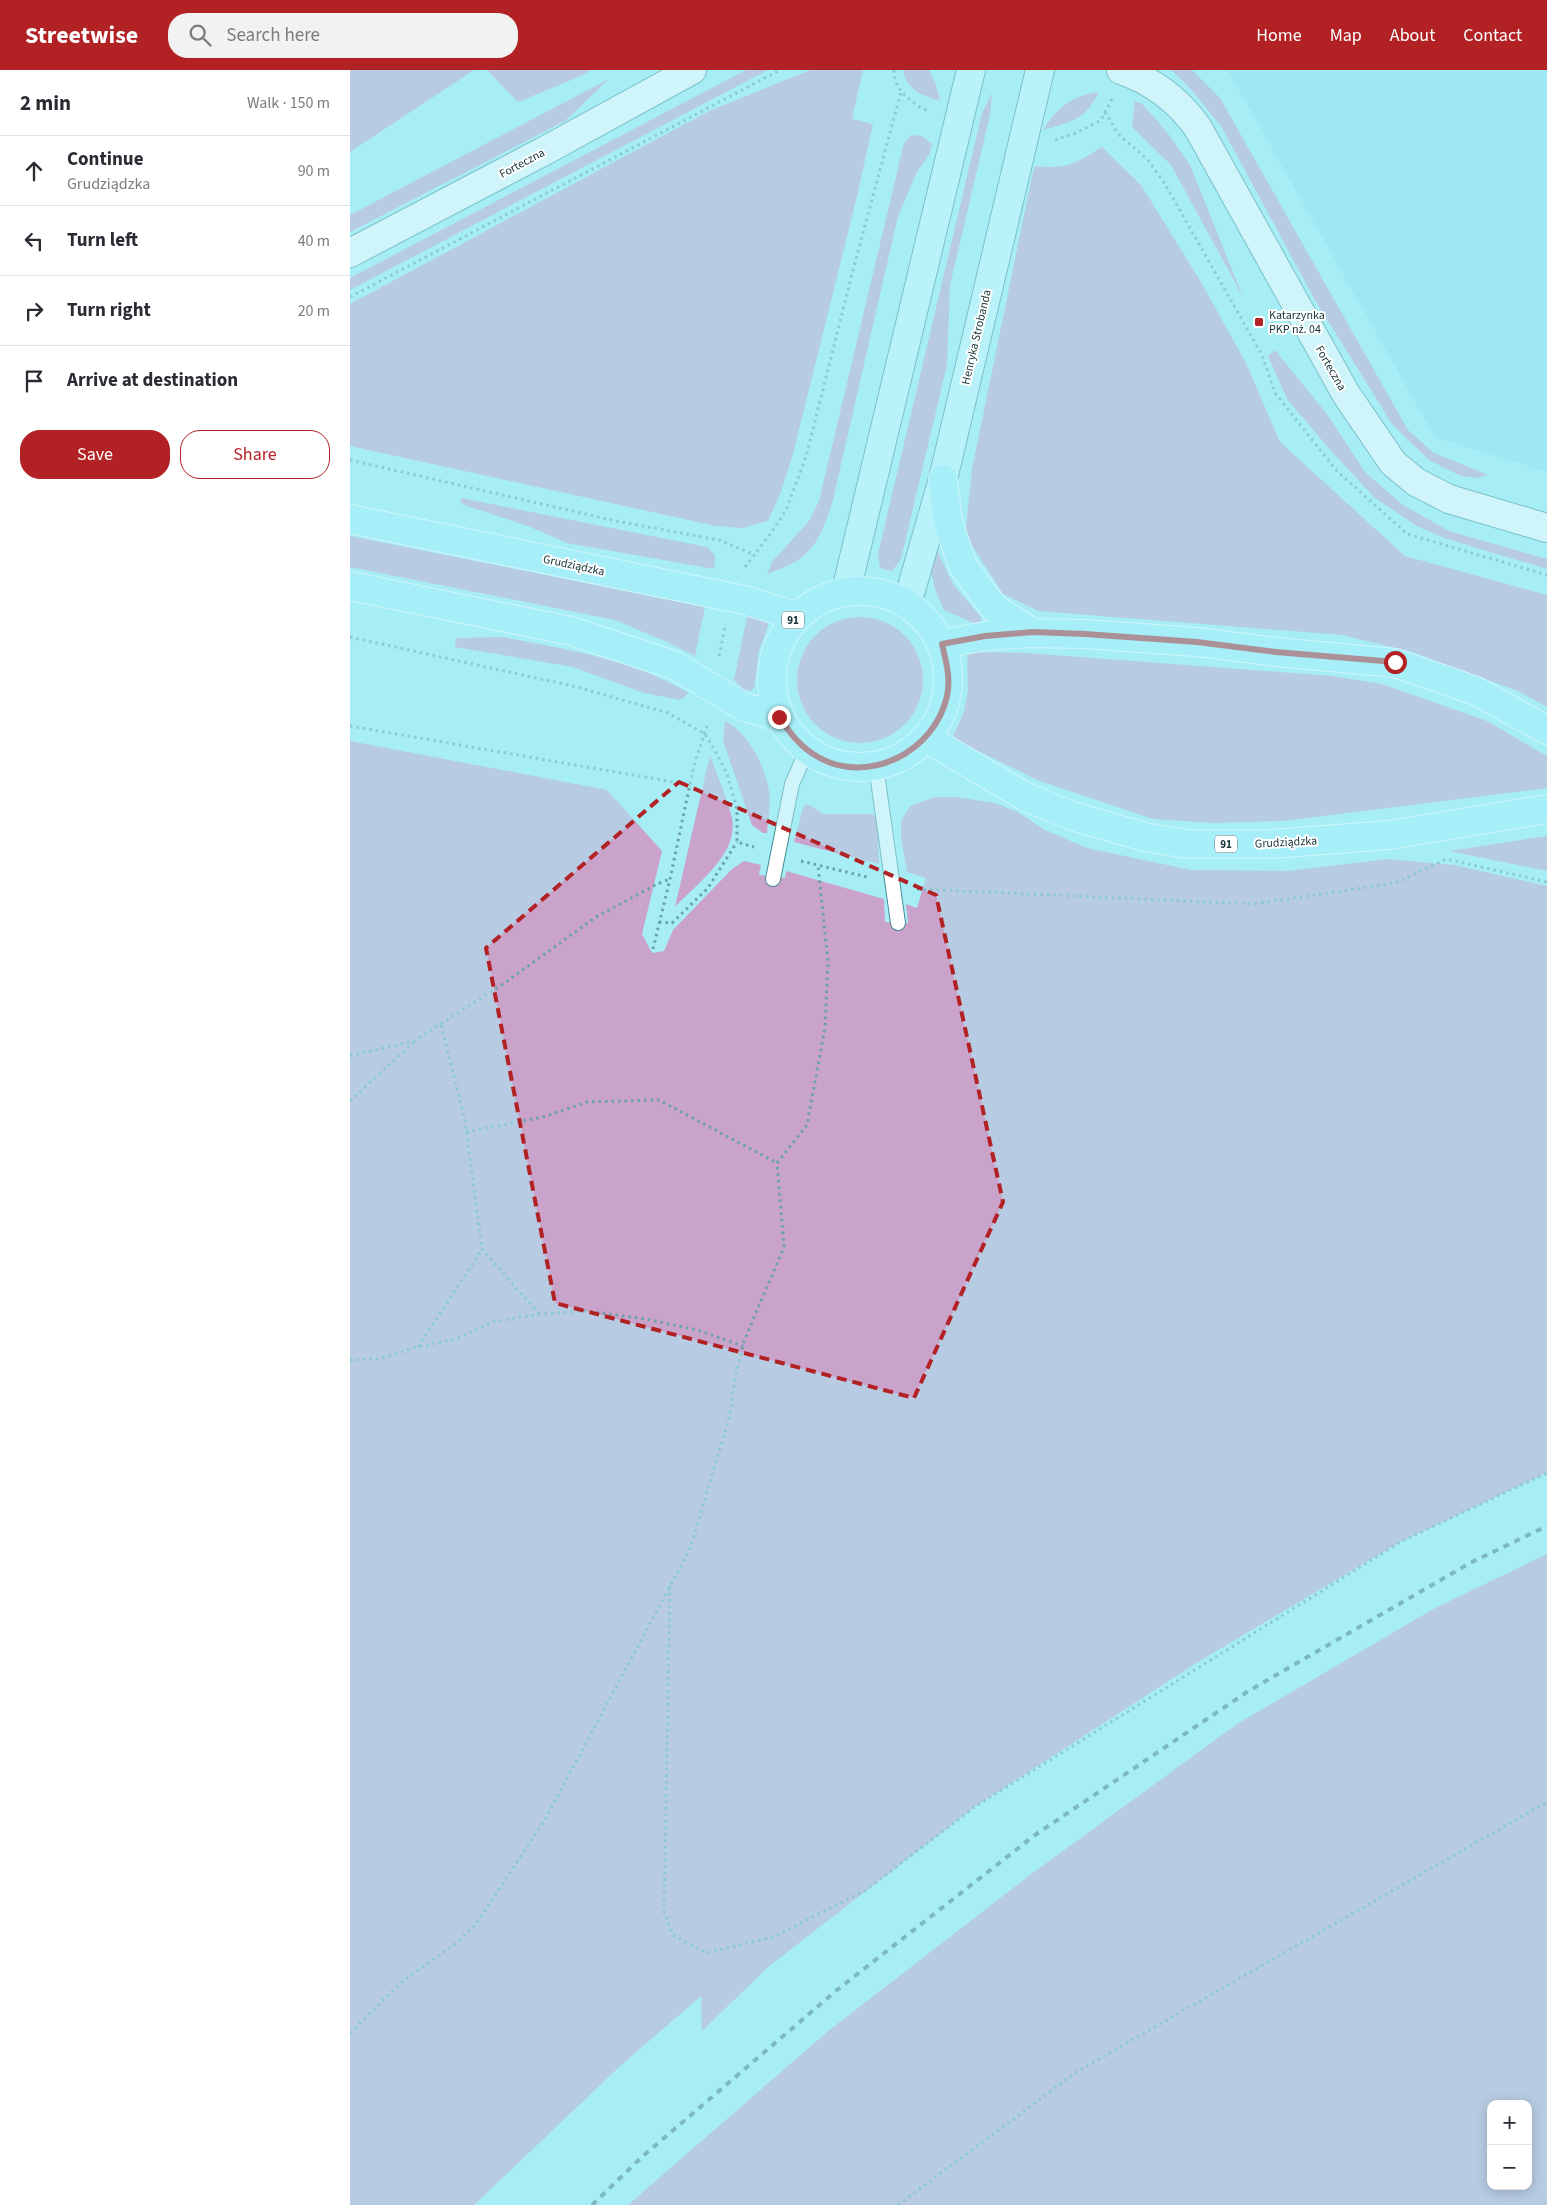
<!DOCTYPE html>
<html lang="en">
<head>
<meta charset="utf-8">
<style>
  body { margin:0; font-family:"Source Sans 3",sans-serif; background:#f2f2f3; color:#2b2b33 }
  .controls { position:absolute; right:15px; bottom:15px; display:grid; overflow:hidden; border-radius:10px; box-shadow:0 2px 12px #0003 }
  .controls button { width:45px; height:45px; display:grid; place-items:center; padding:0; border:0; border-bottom:1px solid #e1e1e2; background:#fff; color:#2b2b33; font:25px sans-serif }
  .stop { position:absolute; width:15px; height:15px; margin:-11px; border:4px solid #b22124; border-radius:50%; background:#fff }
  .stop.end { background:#b22124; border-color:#fff; box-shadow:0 1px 5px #0008 }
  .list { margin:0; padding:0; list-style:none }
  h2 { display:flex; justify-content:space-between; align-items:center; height:65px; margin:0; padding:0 20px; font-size:21px }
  h2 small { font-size:16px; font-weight:400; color:#7c7c81 }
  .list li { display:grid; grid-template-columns:32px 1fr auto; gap:15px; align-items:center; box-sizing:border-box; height:70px; padding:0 20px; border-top:1px solid #e1e1e2 }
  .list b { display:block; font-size:19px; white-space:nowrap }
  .list p { margin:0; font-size:16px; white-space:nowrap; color:#7c7c81 }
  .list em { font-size:16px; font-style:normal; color:#7c7c81 }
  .actions { display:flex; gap:10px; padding:15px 20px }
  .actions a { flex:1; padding:11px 0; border:1px solid #b22124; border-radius:20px; text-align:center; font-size:18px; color:#b22124 }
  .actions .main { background:#b22124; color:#fff }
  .icon { flex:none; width:28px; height:28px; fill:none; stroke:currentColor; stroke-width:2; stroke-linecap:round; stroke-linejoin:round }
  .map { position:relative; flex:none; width:1197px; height:2135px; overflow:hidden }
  header { display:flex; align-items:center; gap:30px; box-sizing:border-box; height:70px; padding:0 25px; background:#b22124; color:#fff }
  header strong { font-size:24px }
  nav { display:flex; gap:28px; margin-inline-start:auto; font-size:18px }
  .search { width:350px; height:45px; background:#f2f2f3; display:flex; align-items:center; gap:12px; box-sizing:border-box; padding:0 18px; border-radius:20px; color:#7c7c81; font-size:19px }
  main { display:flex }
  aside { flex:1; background:#fff }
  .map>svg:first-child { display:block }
  .built { fill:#92e2ed }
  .green { fill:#caa3ca; fill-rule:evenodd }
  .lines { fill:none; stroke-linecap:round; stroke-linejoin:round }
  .lane-casing { stroke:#458a92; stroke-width:16 }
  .street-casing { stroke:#458a92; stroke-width:30 }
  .secondary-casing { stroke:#458a92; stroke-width:30 }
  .primary-casing { stroke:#fff; stroke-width:30 }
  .path { stroke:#6ca1a8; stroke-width:3; stroke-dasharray:2.5 4; stroke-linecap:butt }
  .lane { stroke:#fff; stroke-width:14 }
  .street { stroke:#fff; stroke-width:28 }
  .secondary { stroke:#d1f8fd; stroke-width:28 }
  .primary { stroke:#a4f1fa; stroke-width:28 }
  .rail { stroke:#4b777d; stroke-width:4; stroke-dasharray:6 6; stroke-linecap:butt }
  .route { stroke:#b22124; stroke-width:6 }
  .marked { fill:none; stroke:#b22124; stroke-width:4; stroke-dasharray:10 6; stroke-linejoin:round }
  .poi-dot { fill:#b22124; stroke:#fff; stroke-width:2 }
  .labels { text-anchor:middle; stroke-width:4; stroke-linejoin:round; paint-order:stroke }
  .shield { fill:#fff; stroke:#5d7174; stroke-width:1 }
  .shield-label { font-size:11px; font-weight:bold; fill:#173438 }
  .street-label { font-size:12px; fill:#173438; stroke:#fff }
  .poi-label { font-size:12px; fill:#173438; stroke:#fff; text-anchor:start }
</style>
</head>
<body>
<header>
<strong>Streetwise</strong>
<div class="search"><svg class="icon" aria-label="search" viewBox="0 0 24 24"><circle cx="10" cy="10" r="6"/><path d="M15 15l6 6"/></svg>Search here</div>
<nav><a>Home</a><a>Map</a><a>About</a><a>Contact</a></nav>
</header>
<main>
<aside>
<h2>2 min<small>Walk · 150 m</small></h2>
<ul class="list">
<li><svg class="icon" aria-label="ahead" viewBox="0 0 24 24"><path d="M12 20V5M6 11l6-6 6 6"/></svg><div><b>Continue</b><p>Grudziądzka</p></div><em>90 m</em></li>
<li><svg class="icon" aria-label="left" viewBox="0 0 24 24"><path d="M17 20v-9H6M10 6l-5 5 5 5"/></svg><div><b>Turn left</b></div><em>40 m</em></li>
<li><svg class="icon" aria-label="right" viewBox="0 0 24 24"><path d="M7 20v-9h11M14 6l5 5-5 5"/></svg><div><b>Turn right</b></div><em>20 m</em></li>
<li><svg class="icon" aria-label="arrive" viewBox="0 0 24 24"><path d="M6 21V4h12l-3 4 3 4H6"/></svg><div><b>Arrive at destination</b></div></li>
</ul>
<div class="actions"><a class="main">Save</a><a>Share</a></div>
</aside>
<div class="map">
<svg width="1197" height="2135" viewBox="0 0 1197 2135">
  <rect width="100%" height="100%" fill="#a7edf6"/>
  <polygon class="built" points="878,0 1197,0 1197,402 1085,367"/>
  <g class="green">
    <polygon points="0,0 124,0 0,82"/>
    <polygon points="137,0 241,0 231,6 168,32"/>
    <polygon points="396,0 418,0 0,220 0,208"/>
    <polygon points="460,0 513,0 502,49 523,54 508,122 443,384 431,422 418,451 393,458 366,456 0,376 0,234 359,41"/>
    <path d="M 553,0 L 579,0 L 586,14 L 590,31 C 573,26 556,20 553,0 Z"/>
    <polygon points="821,0 842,0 870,28 1058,360 1084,383 1138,405 1128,408 1111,406 1079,390 1042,354 965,230 871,56 838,16"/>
    <polygon points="259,9 215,51 0,162 0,145"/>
    <path d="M 749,22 C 734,51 723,51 693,60 C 708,37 721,26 749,22 Z"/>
    <polygon points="642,23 640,45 600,215 597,295 551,489 542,501 530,498 528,484 632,43"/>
    <polygon points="785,31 792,34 817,62 840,95 893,227 821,95 782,57"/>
    <path d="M 561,65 L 572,66 L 582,74 L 580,83 L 567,102 L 548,146 L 482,434 C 467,476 461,489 417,504 L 422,492 L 459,451 L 469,431 L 554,73 Z"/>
    <path d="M 752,77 L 791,115 L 851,212 L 896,293 L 930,372 L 1055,486 L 1197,525 L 1197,637 L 1168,621 L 1062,582 L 992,565 L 688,541 L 653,524 L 615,465 L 622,399 L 682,106 L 685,96 C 717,100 726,93 752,77 Z"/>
    <polygon points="925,280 977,344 1015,402 1053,435 1099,461 1197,489 1197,499 1094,468 1065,455 1024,427 983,383 937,329 918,286"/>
    <polygon points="111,428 357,477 365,485 364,499 217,473 178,456 111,434"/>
    <polygon points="0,466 355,537 345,586 317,572 265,550 0,497"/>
    <polygon points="587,480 603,514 631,547 631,552 625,554 594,540 586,522 579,494"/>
    <circle cx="510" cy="610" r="63"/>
    <polygon points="397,547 412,549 417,552 418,556 409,581 404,618 400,621 393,619 384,610"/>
    <path d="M 153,567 C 217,579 283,590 339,623 L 330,630 L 294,623 L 223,597 L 105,577 L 106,568 Z"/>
    <polygon points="617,582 677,583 982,606 1032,614 1137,651 1190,682 1197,686 1197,718 933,751 863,753 803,749 687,710 602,668 614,642 618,620"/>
    <path d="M 375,651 C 398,663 415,695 419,721 C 421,735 418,749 417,763 L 413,763 L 402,755 L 373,671 Z"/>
    <polygon points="0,671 257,720 312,781 292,864 302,883 314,881 323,860 382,799 394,791 411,795 409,805 435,808 436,801 534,829 535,852 558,853 556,834 567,838 576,808 557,802 551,767 551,751 560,736 585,727 605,727 645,733 668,742 695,760 737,778 841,800 938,801 1037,789 1104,795 1197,816 1197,1403 1052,1471 848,1592 626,1736 418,1897 352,1961 351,1926 268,1998 124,2135 0,2135"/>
    <path d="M 360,685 C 367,705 377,727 382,748 C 389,784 346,814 325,837 Z"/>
    <polygon points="457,734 474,744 522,744 527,747 529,794 444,772 453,738"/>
    <polygon points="1197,766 1197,801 1099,781"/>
    <path d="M 1197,1484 L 1197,2135 L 278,2135 L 477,1962 L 680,1805 L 887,1654 L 1085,1538 ZM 1141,2034 L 1178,2034 L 1178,2116 L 1141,2116 Z"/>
  </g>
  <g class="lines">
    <defs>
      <g id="lane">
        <polyline points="526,696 548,853"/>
        <polyline points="423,809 442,714 457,680"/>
      </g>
      <g id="street">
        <path d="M 771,0 C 803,11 829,31 848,58 L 996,324 L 1043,393 L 1066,412 L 1099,429 L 1197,458"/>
        <polyline points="0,183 198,79 342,0"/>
      </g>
      <g id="secondary">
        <polyline points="496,521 621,0"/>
        <polyline points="557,534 593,409 690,0"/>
      </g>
      <g id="primary">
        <polyline points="593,409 598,452 613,496 644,538 683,563"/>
        <polyline points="0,449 394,530 446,546"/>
        <polyline points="0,516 221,561 324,595 394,637 429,647"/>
        <circle cx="510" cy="609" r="88"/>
        <polyline points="593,574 635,566 683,563 735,564 847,572 926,582 1045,593 1126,621 1197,660"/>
        <polyline points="576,668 674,726 722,746 795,767 836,774 922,774 1039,765 1197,739"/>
      </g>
    </defs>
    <use href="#lane" class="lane-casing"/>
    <use href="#street" class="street-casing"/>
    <use href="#secondary" class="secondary-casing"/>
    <use href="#primary" class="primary-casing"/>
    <g class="path">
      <path d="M 544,0 C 543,19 562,34 578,41"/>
      <polyline points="755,42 768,64 798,90 815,114 912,285 925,323 986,400 1057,464 1197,505"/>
      <polyline points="705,70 726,63 751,50 762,29"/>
      <polyline points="0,227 430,0"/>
      <polyline points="0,390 266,451 369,470 405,485"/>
      <polyline points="395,497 422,462 436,440 456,387 503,200 551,22"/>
      <polyline points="0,567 227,617 318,643 355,664 368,686 377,704 387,739 387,772 404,777"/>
      <polyline points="369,586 375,557"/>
      <polyline points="0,656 341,715"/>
      <polyline points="451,791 517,807"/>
      <polyline points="567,819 903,834 1046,813 1096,789 1197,812"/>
      <polyline points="309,852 322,853 358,818 387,772"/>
      <polyline points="303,879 320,809 344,695 358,653"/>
      <polyline points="91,955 115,1051 132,1179 189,1244"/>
      <polyline points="0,986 64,971 153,914 246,847 307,814 320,809"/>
      <polyline points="0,1031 64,972"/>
      <polyline points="116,1062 193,1047 237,1032 309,1030 427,1093"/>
      <polyline points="68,1277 132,1179"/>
      <polyline points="0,1290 29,1289 67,1277 106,1269 143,1252 189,1244 235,1241 296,1249 347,1260 393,1276"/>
      <polyline points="320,1516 314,1842 323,1865 356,1883 423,1867 516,1820 626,1736 1052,1471 1197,1403"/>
      <polyline points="0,1963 39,1924 57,1908 104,1875 126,1854 196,1748 340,1479 380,1345 385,1308 394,1271 434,1177 427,1093 457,1055 475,958 478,892 468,796"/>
      <polyline points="548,2135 728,2001 1197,1732"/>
    </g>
    <use href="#lane" class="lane"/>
    <use href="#street" class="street"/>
    <use href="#secondary" class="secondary"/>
    <use href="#primary" class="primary"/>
    <polyline class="rail" points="242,2135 293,2086 487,1920 685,1765 897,1622 1120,1493 1197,1456"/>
  </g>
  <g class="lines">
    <path class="route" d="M 429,647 C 440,663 450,677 468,687 C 519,716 585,681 597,626 C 601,609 596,591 592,574 L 635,566 L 683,562 L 735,564 L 847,572 L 926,582 L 1045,592"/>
  </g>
  <path d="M0 0H1197V2135H0ZM 329,712 L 586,825 L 653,1132 L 564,1328 L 205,1233 L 136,878 Z" fill="#a7edf6" fill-opacity=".55" fill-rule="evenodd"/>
  <path class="marked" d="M 329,712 L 586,825 L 653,1132 L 564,1328 L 205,1233 L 136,878 Z"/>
  <rect class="poi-dot" x="904" y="247" width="10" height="10" rx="2.5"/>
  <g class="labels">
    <g class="shield">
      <rect x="432" y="541.5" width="22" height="17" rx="4"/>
      <rect x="865" y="765.5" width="22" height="17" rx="4"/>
    </g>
    <g class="shield-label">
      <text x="443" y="554">91</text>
      <text x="876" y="778">91</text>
    </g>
    <g class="street-label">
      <text transform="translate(172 93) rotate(-28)" y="4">Forteczna</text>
      <text transform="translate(626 267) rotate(-77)" y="4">Henryka Strobanda</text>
      <text transform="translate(981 298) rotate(60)" y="4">Forteczna</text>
      <text transform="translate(224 495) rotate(12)" y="4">Grudziądzka</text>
      <text transform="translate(936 772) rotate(-3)" y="4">Grudziądzka</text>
    </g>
    <g class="poi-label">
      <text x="919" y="249">Katarzynka<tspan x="919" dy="14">PKP nż. 04</tspan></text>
    </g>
  </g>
</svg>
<div class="controls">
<button>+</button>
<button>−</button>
</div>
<div class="stop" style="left:1045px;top:592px"></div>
<div class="stop end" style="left:429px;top:647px"></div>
</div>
</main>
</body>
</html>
